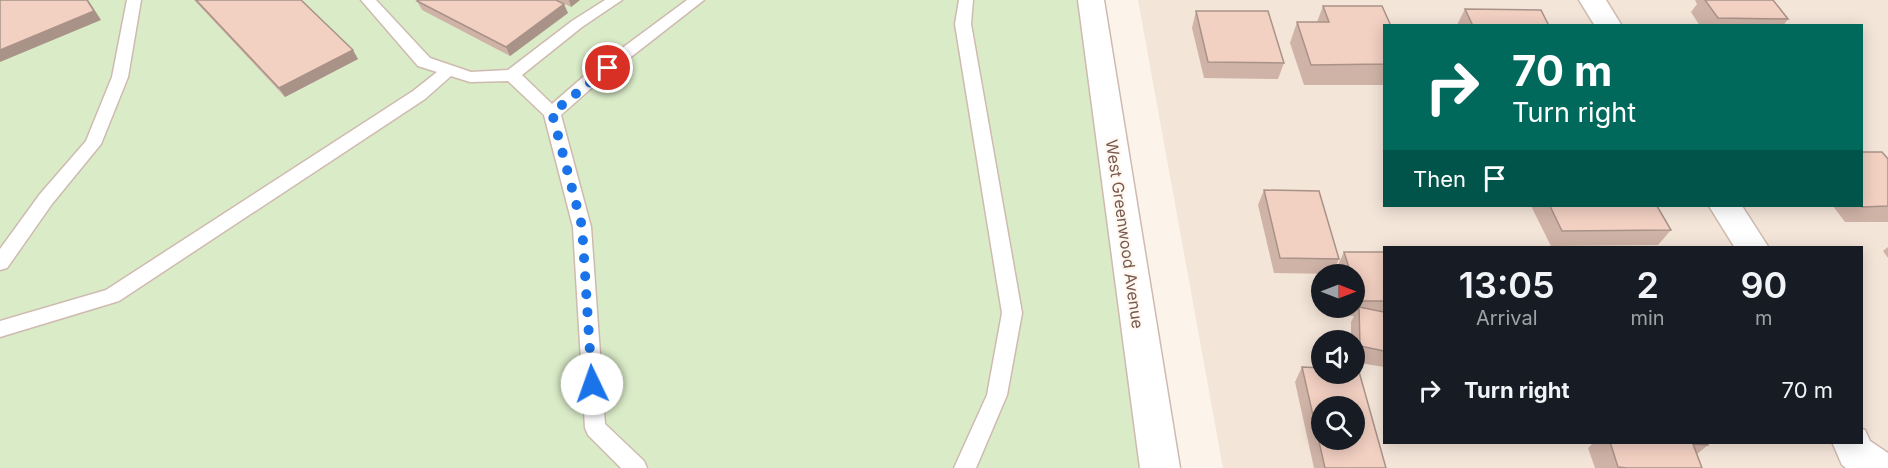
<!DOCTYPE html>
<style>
:root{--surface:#171b24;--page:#242831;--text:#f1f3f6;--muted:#9ea1a6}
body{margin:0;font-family:Inter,sans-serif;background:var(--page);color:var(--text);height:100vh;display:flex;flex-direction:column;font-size:22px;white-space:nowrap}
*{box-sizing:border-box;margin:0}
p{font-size:20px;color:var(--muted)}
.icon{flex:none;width:33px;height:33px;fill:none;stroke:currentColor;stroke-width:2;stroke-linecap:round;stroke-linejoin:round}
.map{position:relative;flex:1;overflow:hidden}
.sheet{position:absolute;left:1383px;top:246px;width:480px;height:198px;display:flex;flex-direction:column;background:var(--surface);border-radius:0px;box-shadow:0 3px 15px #0003}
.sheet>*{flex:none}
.guide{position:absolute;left:1383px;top:24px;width:480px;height:183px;border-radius:0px;box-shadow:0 3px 15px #0003;background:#00695c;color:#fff;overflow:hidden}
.needle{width:39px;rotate:90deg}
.tools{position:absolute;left:1311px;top:264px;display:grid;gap:12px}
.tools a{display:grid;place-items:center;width:54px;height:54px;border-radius:50%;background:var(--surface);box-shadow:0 3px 15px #0003;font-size:30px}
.pin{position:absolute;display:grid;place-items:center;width:51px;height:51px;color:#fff;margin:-26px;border:3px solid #fff;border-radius:50%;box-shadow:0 2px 6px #0007}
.me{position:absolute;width:66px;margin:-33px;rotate:357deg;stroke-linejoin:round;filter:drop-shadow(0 0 4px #0008)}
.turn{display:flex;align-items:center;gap:21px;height:126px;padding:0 30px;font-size:27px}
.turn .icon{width:78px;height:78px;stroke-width:2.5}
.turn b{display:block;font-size:42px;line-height:51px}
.then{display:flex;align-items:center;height:57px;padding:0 30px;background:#0003;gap:12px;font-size:22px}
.eta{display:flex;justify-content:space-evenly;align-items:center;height:102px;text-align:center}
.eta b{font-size:36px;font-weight:600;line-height:42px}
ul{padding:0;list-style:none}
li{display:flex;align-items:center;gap:18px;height:84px;padding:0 30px}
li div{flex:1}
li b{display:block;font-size:22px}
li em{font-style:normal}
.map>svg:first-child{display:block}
</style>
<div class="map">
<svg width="1888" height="468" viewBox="0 0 1888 468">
<rect width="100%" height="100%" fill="#fcf4ea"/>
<!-- residential -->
<path fill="#f4e5d9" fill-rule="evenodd" d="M1138,0H1888V468H1223ZM1384,26H1862V206H1384ZM1384,248H1862V442H1384ZM1322,274H1354V308H1322ZM1322,340H1354V374H1322ZM1322,406H1354V440H1322Z"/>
<!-- green -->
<path fill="#daebc8" d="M0,0H1097L1164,468H0Z"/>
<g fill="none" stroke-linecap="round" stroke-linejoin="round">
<defs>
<path id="lane" d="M127,0H141L128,77L101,144L52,204L7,268L0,270V249L40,194L86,141L112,77Z
M361,0H376L430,58L471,72L508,70L572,21L605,0H622L582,27L522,75L552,104L583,77L687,0H704L595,85L561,115L591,227L605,424L644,461L647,468H621L588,435L585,428L573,227L544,115L508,81L470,82L451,76L425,99L119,301L0,337V321L106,290L413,91L437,72L418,66Z
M959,0H973L971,24L1022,313L1007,395L976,468H954L987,395L1002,313L955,24Z"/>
<path id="street" d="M1078,0H1104L1180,468H1140Z
M1579,0H1606L1622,26H1595Z
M1709,206H1742L1769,248H1735Z
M1862,429L1865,430L1870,441L1888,453V468H1846L1842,465L1832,442H1862Z"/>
</defs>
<!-- lane casing -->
<use href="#lane" stroke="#cfbaaf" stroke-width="3"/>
<!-- street casing -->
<use href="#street" stroke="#cfbaaf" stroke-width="3"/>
<!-- lane -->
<use href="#lane" fill="#fff" fill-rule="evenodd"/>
<!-- street -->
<use href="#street" fill="#fff" fill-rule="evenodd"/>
</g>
<!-- wall -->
<path fill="#d0b3a7" d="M194,0H301L358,59L285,97Z
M557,0H580L571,7Z
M1695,0H1773L1788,19L1783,26H1700L1691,12L1697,4Z
M417,1L568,13L510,56L422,10Z
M1323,6L1384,26V85H1304L1290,43L1297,22H1317Z
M1465,9L1549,26L1457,25Z
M1196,11L1284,63L1278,79L1204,78L1192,28Z
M1862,152L1888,159V222H1845L1833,206H1862Z
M1264,190L1339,259L1332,274L1274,273L1258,205Z
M1531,206H1657L1671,230L1658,245L1551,246Z
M1888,247V258L1883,251Z
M1344,252H1384V367L1354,362V340H1351V322L1354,316H1350L1348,308H1354V274H1339L1337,267Z
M1302,367L1386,468H1314L1295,382Z
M1594,442H1707L1708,445L1697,454L1702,468H1595L1588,448Z"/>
<!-- shaded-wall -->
<path fill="#a99288" d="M87,0H88L101,20L0,62V50Z
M569,0H580L571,7Z
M564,4L568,13L510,56L506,47Z
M353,50L358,59L285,97L279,88Z"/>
<!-- building -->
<path fill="#f2d0c2" stroke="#a99288" stroke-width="1.5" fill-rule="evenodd" d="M0,0H87L94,11L0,50Z
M196,0H301L353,50L279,88Z
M419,0H556L564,4L506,47L417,1Z
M1705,0H1773L1788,19L1718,18Z
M1323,6H1382L1391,26H1384V64L1311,65L1297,22H1329Z
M1465,9L1541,10L1549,26H1473Z
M1196,11H1268L1284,63L1208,62Z
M1862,151V152H1882L1888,159V206L1862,207L1861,206Z
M1264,190L1319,191L1339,259L1280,258Z
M1550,206H1657L1671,230L1562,231Z
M1344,252H1384V301H1358L1354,287V274H1351Z
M1359,307L1384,312V351L1360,346Z
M1302,367L1322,368V374H1354V368H1358L1386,468H1325ZM1322,406H1354V440H1322Z
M1610,442H1707L1708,445L1693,444L1702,468H1627L1618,467Z"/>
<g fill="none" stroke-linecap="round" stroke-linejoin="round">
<!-- route -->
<path stroke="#1a73e8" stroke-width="10" stroke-dasharray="0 18" d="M592,384L582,226L552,113L608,68"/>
</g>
<g text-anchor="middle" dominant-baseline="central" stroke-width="4.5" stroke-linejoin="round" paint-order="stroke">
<!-- street labels -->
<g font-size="16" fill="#78584d" stroke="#fff8f1">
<text transform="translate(1125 234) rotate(82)">West Greenwood Avenue</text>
</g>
</g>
</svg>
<div class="tools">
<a><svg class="needle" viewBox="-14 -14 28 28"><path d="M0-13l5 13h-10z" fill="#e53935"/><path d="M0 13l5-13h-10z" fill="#9ea1a6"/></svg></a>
<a><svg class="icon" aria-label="sound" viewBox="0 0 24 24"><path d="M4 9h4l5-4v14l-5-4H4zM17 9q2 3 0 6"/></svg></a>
<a><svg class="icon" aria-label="search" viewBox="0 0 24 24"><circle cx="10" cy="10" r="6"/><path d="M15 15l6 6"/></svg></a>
</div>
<div class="pin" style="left:608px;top:68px;background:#d93025"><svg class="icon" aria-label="arrive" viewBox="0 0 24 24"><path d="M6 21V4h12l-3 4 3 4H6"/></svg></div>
<svg class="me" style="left:592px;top:384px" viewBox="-20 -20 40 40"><circle r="19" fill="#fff"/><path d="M0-13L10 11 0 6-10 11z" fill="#1a73e8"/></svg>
<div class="guide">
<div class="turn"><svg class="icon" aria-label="right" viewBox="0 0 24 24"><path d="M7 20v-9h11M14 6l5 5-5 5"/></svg><div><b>70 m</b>Turn right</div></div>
<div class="then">Then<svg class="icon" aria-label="arrive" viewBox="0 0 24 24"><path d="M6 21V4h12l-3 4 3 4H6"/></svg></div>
</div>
<section class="sheet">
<div class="eta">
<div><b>13:05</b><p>Arrival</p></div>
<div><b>2</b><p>min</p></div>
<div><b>90</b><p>m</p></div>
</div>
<ul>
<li><svg class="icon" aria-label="right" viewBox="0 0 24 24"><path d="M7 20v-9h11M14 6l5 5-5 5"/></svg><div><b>Turn right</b></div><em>70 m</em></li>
</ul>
</section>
</div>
